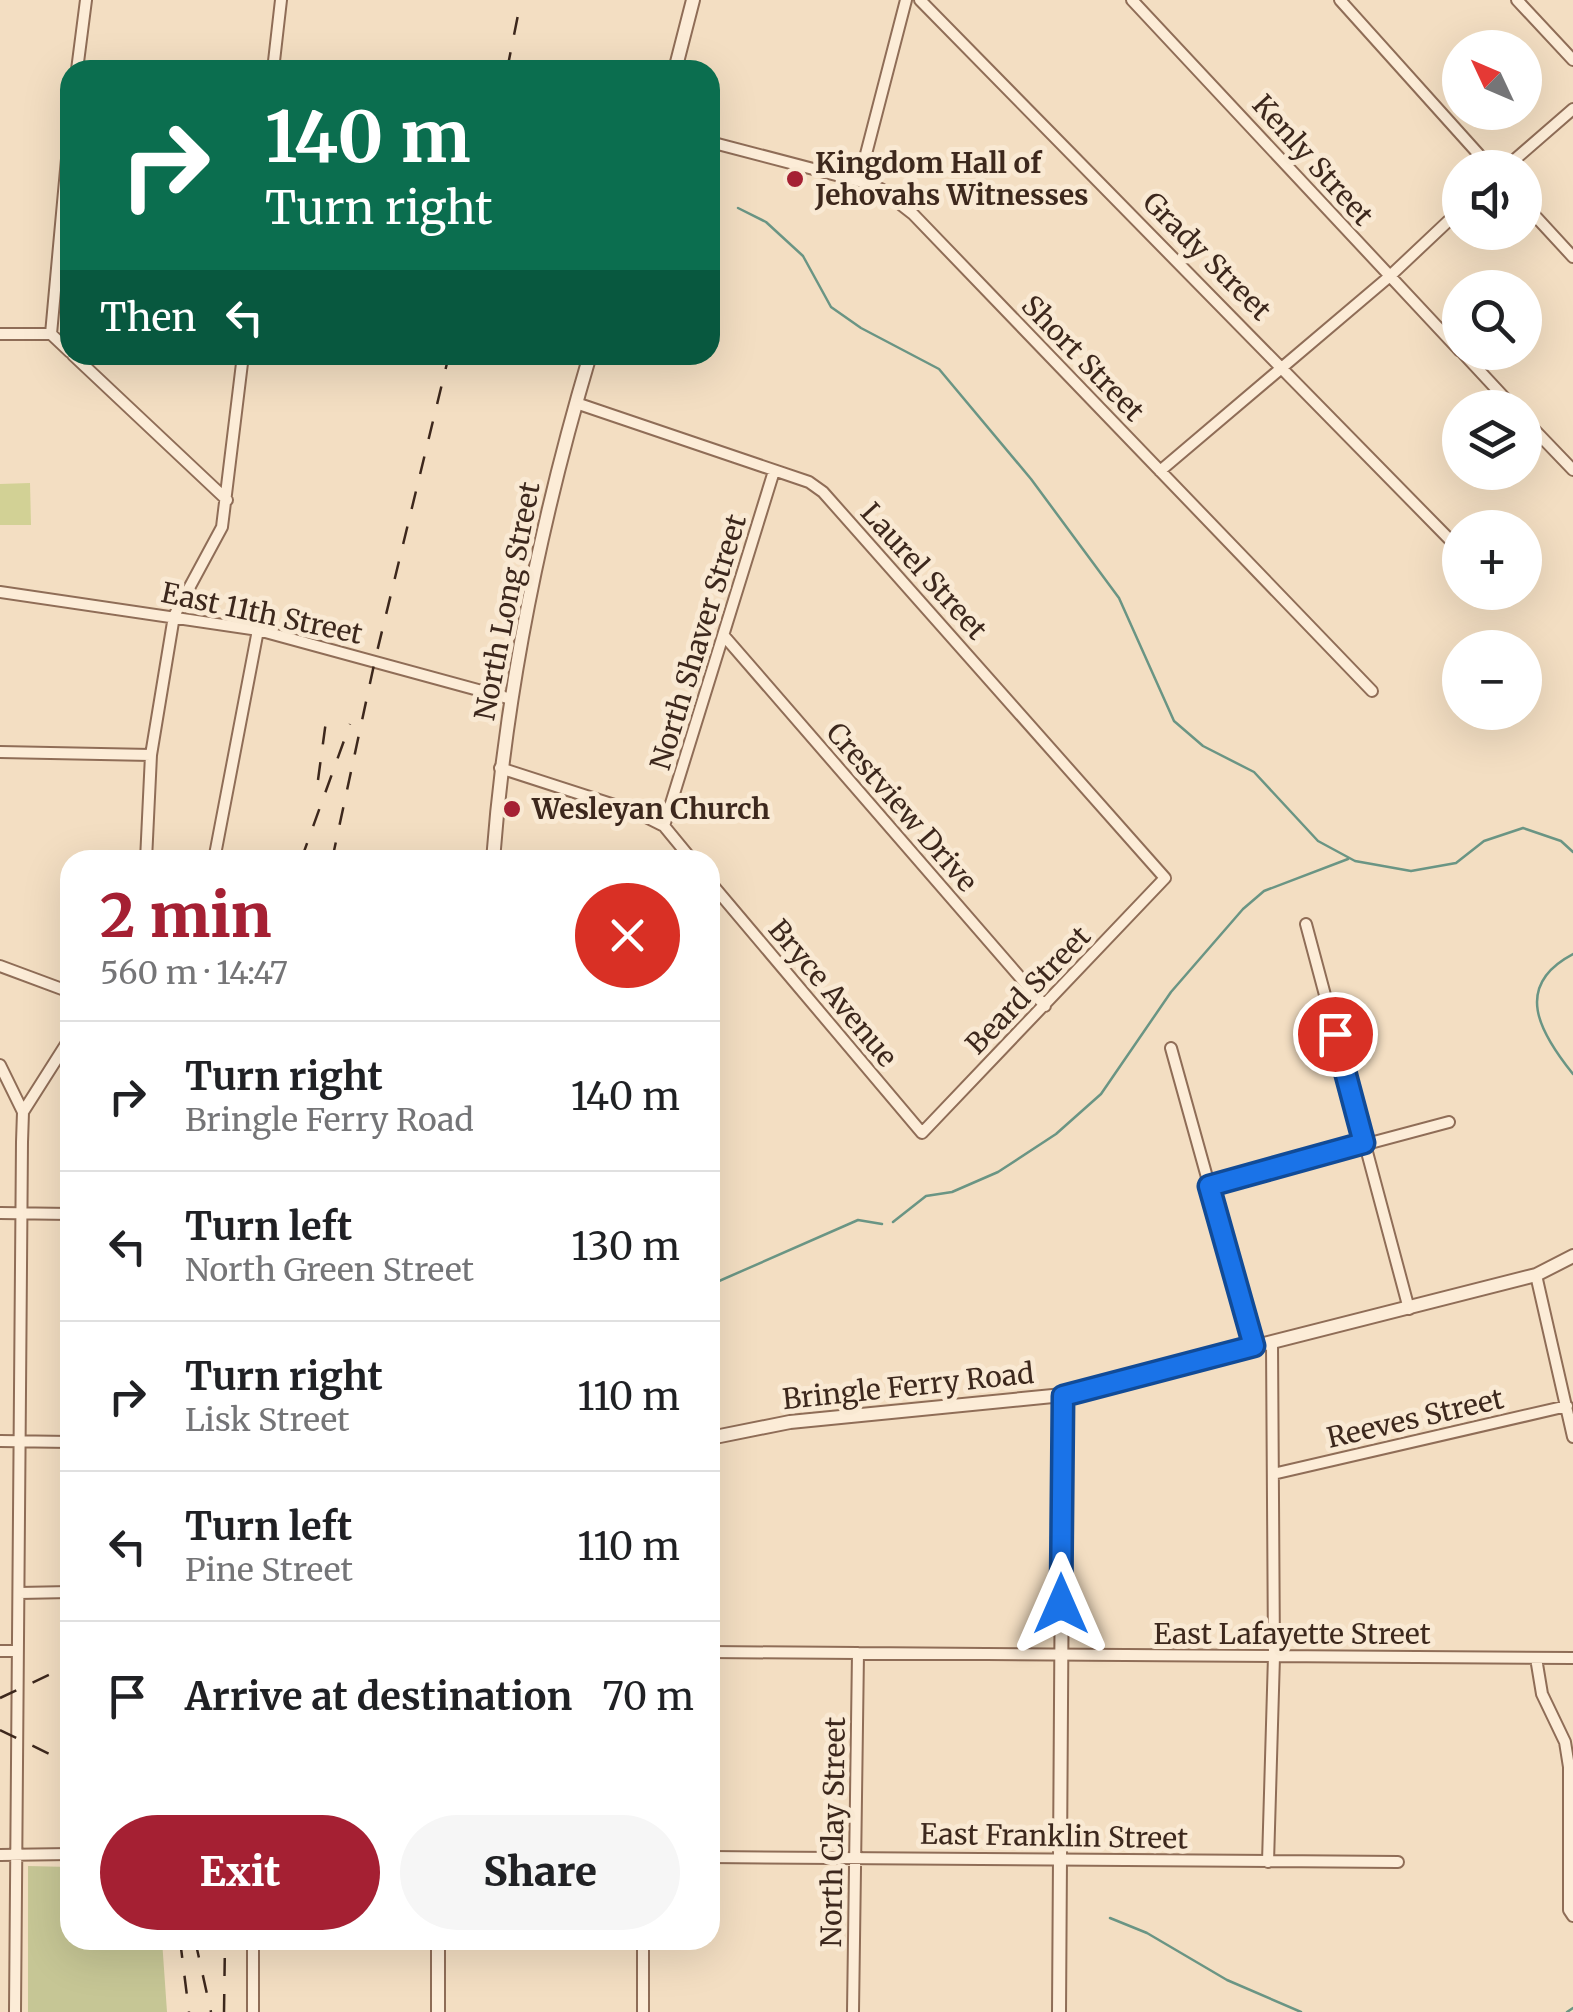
<!DOCTYPE html>
<meta charset="utf-8">
<style>
:root{--surface:#fff;--page:#f6f6f6;--text:#202124;--muted:#757577;--line:#e0e0e0;--accent:#a52033}
body{margin:0;font-family:Merriweather,serif;background:var(--page);color:var(--text);height:100vh;display:flex;flex-direction:column;font-size:38px;white-space:nowrap}
*{box-sizing:border-box;margin:0}
p{font-size:32px;color:var(--muted)}
.icon{flex:none;width:55px;height:55px;fill:none;stroke:currentColor;stroke-width:2;stroke-linecap:round;stroke-linejoin:round}
.map{position:relative;flex:1;overflow:hidden}
.panel{position:absolute;left:60px;top:850px;width:660px;height:1100px;display:flex;flex-direction:column;background:var(--surface);border-radius:30px;box-shadow:0 10px 40px #0002}
.panel>*{flex:none}
.banner{position:absolute;left:60px;top:60px;width:660px;height:305px;border-radius:30px;box-shadow:0 10px 40px #0002;background:#0b6e4f;color:#fff;overflow:hidden}
.needle{width:65px;rotate:314deg}
.tools{position:absolute;left:1442px;top:30px;display:grid;gap:20px}
.tools a{display:grid;place-items:center;width:100px;height:100px;border-radius:50%;background:var(--surface);box-shadow:0 10px 40px #0002;font-size:50px}
.pin{position:absolute;display:grid;place-items:center;width:85px;height:85px;color:#fff;margin:-42px;border:5px solid #fff;border-radius:50%;box-shadow:0 2px 10px #0007}
.me{position:absolute;width:110px;margin:-55px;rotate:0deg;stroke-linejoin:round;filter:drop-shadow(0 0 8px #0008)}
.turn{display:flex;align-items:center;gap:35px;height:210px;padding:0 40px;font-size:45px}
.turn .icon{width:130px;height:130px;stroke-width:2.5}
.turn b{display:block;font-size:70px;line-height:85px}
.then{display:flex;align-items:center;height:95px;padding:0 40px;background:#0003;gap:20px;font-size:38px}
.round{display:grid;place-items:center;flex:none;width:105px;height:105px;border-radius:52px;background:var(--page)}
.overview{display:flex;align-items:center;justify-content:space-between;height:170px;padding:0 40px}
h1{font-size:60px;font-weight:800;line-height:75px;color:var(--accent)}
.primary-button{display:flex;gap:20px;margin-top:auto;padding:20px 40px}
.primary-button a{flex:1;height:115px;border-radius:60px;background:var(--accent);color:#fff;font-size:40px;font-weight:800;line-height:115px;text-align:center}
.primary-button a+a{background:var(--page);color:var(--text)}
ul{padding:0;list-style:none}
li{display:flex;align-items:center;gap:30px;height:150px;padding:0 40px;border-top:2px solid var(--line)}
li div{flex:1}
li b{display:block;font-size:38px}
li em{font-style:normal}
.map>svg:first-child{display:block}
</style>
<div class="map">
<svg width="1573" height="2012" viewBox="0 0 1573 2012">
<rect width="100%" height="100%" fill="#f3dec2"/>
<!-- green -->
<path fill="#d2d195" d="M30,483L31,525H0V484Z"/>
<!-- cemetery -->
<path fill="#c6c695" d="M28,1866L70,1867V1940H162L167,2012H28Z"/>
<g fill="none" stroke-linecap="round" stroke-linejoin="round">
<!-- stream -->
<path stroke="#6a9584" stroke-width="2.5" d="M738,208L766,222L803,256L831,307L861,328L939,369L1031,479L1119,598L1174,721L1203,746L1254,772L1318,841L1355,861L1411,871L1456,863L1484,841L1523,828L1561,841L1573,852
M1573,954C1512,986 1540,1033 1573,1074
M893,1222L926,1196L952,1192L998,1172L1056,1134L1101,1094L1171,992L1243,909L1264,891L1348,859
M710,1285L858,1220L882,1224
M1110,1918L1147,1933L1227,1980L1301,2012
M1567,2012L1573,2008"/>
<defs>
<path id="minor" d="M920,0L1458,548
M1132,0L1460,351
M1340,0L1491,168
M1517,0L1573,60
M77,70L86,0
M273,70L281,0
M710,142L859,181L881,189L913,214L1372,691
M1505,168L1573,109
M859,181L906,0
M1525,205L1573,257
M0,334H51L70,352
M51,334L70,126
M1462,352L1514,408
M73,355L227,500
M576,403L809,482L823,492L1165,878L922,1133L710,882
M1525,420L1573,470
M1160,471L1390,276L1460,210
M0,592L258,630L511,699
M725,637L1045,1006
M0,752L151,755
M500,768L636,812L664,826L692,860
M664,826L774,471
M146,860L151,755L174,616L222,527L243,355
M214,860L258,630
M1306,924L1409,1309
M0,966L70,992
M1171,1048L1254,1346
M0,1065L23,1112
M1209,1186L1449,1122
M0,1213L70,1214
M1536,1275L1573,1437
M0,1441L70,1442
M1273,1474L1567,1406
M19,1593L70,1592
M0,1651H17
M710,1652L1573,1658
M1536,1658L1542,1694L1565,1742L1569,1767V1910L1573,1916
M0,1855L70,1854
M710,1857L1398,1862
M1268,1862L1274,1656L1272,1343
M643,1940V2012
M15,2012L22,1142L23,1112L70,1038
M253,2012V1940
M853,2012L858,1653"/>
<path id="tertiary" d="M675,70L693,0
M493,860C506,688 541,520 590,355
M710,1438L790,1422L1063,1395L1536,1275L1573,1256
M438,1940V2012
M1059,2012L1063,1395"/>
</defs>
<!-- minor casing -->
<use href="#minor" stroke="#8f6d57" stroke-width="14"/>
<!-- tertiary casing -->
<use href="#tertiary" stroke="#8f6d57" stroke-width="16"/>
<!-- minor -->
<use href="#minor" stroke="#fcecd7" stroke-width="10"/>
<!-- tertiary -->
<use href="#tertiary" stroke="#fcecd7" stroke-width="12"/>
<!-- rail -->
<path stroke="#3d281d" stroke-width="2.5" stroke-dasharray="18 18" stroke-linecap="butt" d="M507,70L521,0
M318,780L326,721
M301,860L350,724
M332,860L375,660L449,355
M0,1698L70,1665
M0,1730L70,1764
M180,1940L189,2012
M195,1940L211,2012
M224,2012L225,1940"/>
</g>
<g fill="none" stroke-linecap="round" stroke-linejoin="round">
<defs>
<path id="route" d="M1061,1604L1063,1396L1254,1346L1209,1186L1364,1143L1335,1034"/>
</defs>
<!-- route casing -->
<use href="#route" stroke="#114b97" stroke-width="25"/>
<!-- route -->
<use href="#route" stroke="#1a73e8" stroke-width="18"/>
</g>
<!-- markers -->
<g fill="#a52033" stroke="#f9e9d3" stroke-width="4">
<circle cx="795" cy="179" r="10"/>
<circle cx="512" cy="809" r="10"/>
</g>
<g text-anchor="middle" dominant-baseline="central" stroke-width="10" stroke-linejoin="round" paint-order="stroke">
<!-- street labels -->
<g font-size="28" fill="#3d281d" stroke="#f9e9d3">
<text transform="translate(1313 160) rotate(48)">Kenly Street</text>
<text transform="translate(1207 256) rotate(45)">Grady Street</text>
<text transform="translate(1083 358) rotate(46)">Short Street</text>
<text transform="translate(924 571) rotate(48)">Laurel Street</text>
<text transform="translate(507 601) rotate(-79)">North Long Street</text>
<text transform="translate(262 613) rotate(12)">East 11th Street</text>
<text transform="translate(698 642) rotate(-73)">North Shaver Street</text>
<text transform="translate(902 807) rotate(49)">Crestview Drive</text>
<text transform="translate(1028 990) rotate(-46)">Beard Street</text>
<text transform="translate(833 993) rotate(50)">Bryce Avenue</text>
<text transform="translate(908 1386) rotate(-6)">Bringle Ferry Road</text>
<text transform="translate(1415 1418) rotate(-13)">Reeves Street</text>
<text x="1292" y="1634">East Lafayette Street</text>
<text transform="translate(833 1832) rotate(-89)">North Clay Street</text>
<text transform="translate(1054 1836) rotate(1)">East Franklin Street</text>
</g>
<!-- poi labels -->
<g font-size="28" font-weight="bold" fill="#3d281d" stroke="#f9e9d3" text-anchor="start">
<text x="815" y="163">Kingdom Hall of<tspan x="815" dy="32">Jehovahs Witnesses</tspan></text>
<text x="532" y="809">Wesleyan Church</text>
</g>
</g>
</svg>
<div class="tools">
<a><svg class="needle" viewBox="-14 -14 28 28"><path d="M0-13l5 13h-10z" fill="#e53935"/><path d="M0 13l5-13h-10z" fill="#757577"/></svg></a>
<a><svg class="icon" aria-label="sound" viewBox="0 0 24 24"><path d="M4 9h4l5-4v14l-5-4H4zM17 9q2 3 0 6"/></svg></a>
<a><svg class="icon" aria-label="search" viewBox="0 0 24 24"><circle cx="10" cy="10" r="6"/><path d="M15 15l6 6"/></svg></a>
<a><svg class="icon" aria-label="layers" viewBox="0 0 24 24"><path d="M12 4l9 5-9 5-9-5zM3 14l9 5 9-5"/></svg></a>
<a>+</a>
<a>−</a>
</div>
<div class="pin" style="left:1335px;top:1034px;background:#d93025"><svg class="icon" aria-label="arrive" viewBox="0 0 24 24"><path d="M6 21V4h12l-3 4 3 4H6"/></svg></div>
<svg class="me" style="left:1061px;top:1604px" viewBox="-20 -20 40 40"><path d="M0-17L14 15 0 8-14 15z" fill="#1a73e8" stroke="#fff" stroke-width="4"/></svg>
<div class="banner">
<div class="turn"><svg class="icon" aria-label="right" viewBox="0 0 24 24"><path d="M7 20v-9h11M14 6l5 5-5 5"/></svg><div><b>140 m</b>Turn right</div></div>
<div class="then">Then<svg class="icon" aria-label="left" viewBox="0 0 24 24"><path d="M17 20v-9H6M10 6l-5 5 5 5"/></svg></div>
</div>
<section class="panel">
<div class="overview"><div><h1>2 min</h1><p>560 m · 14:47</p></div><a class="round" style="background:#d93025;color:#fff"><svg class="icon" aria-label="close" viewBox="0 0 24 24"><path d="M6 6l12 12M18 6L6 18"/></svg></a></div>
<ul>
<li><svg class="icon" aria-label="right" viewBox="0 0 24 24"><path d="M7 20v-9h11M14 6l5 5-5 5"/></svg><div><b>Turn right</b><p>Bringle Ferry Road</p></div><em>140 m</em></li>
<li><svg class="icon" aria-label="left" viewBox="0 0 24 24"><path d="M17 20v-9H6M10 6l-5 5 5 5"/></svg><div><b>Turn left</b><p>North Green Street</p></div><em>130 m</em></li>
<li><svg class="icon" aria-label="right" viewBox="0 0 24 24"><path d="M7 20v-9h11M14 6l5 5-5 5"/></svg><div><b>Turn right</b><p>Lisk Street</p></div><em>110 m</em></li>
<li><svg class="icon" aria-label="left" viewBox="0 0 24 24"><path d="M17 20v-9H6M10 6l-5 5 5 5"/></svg><div><b>Turn left</b><p>Pine Street</p></div><em>110 m</em></li>
<li><svg class="icon" aria-label="arrive" viewBox="0 0 24 24"><path d="M6 21V4h12l-3 4 3 4H6"/></svg><div><b>Arrive at destination</b></div><em>70 m</em></li>
</ul>
<div class="primary-button"><a>Exit</a><a>Share</a></div>
</section>
</div>
